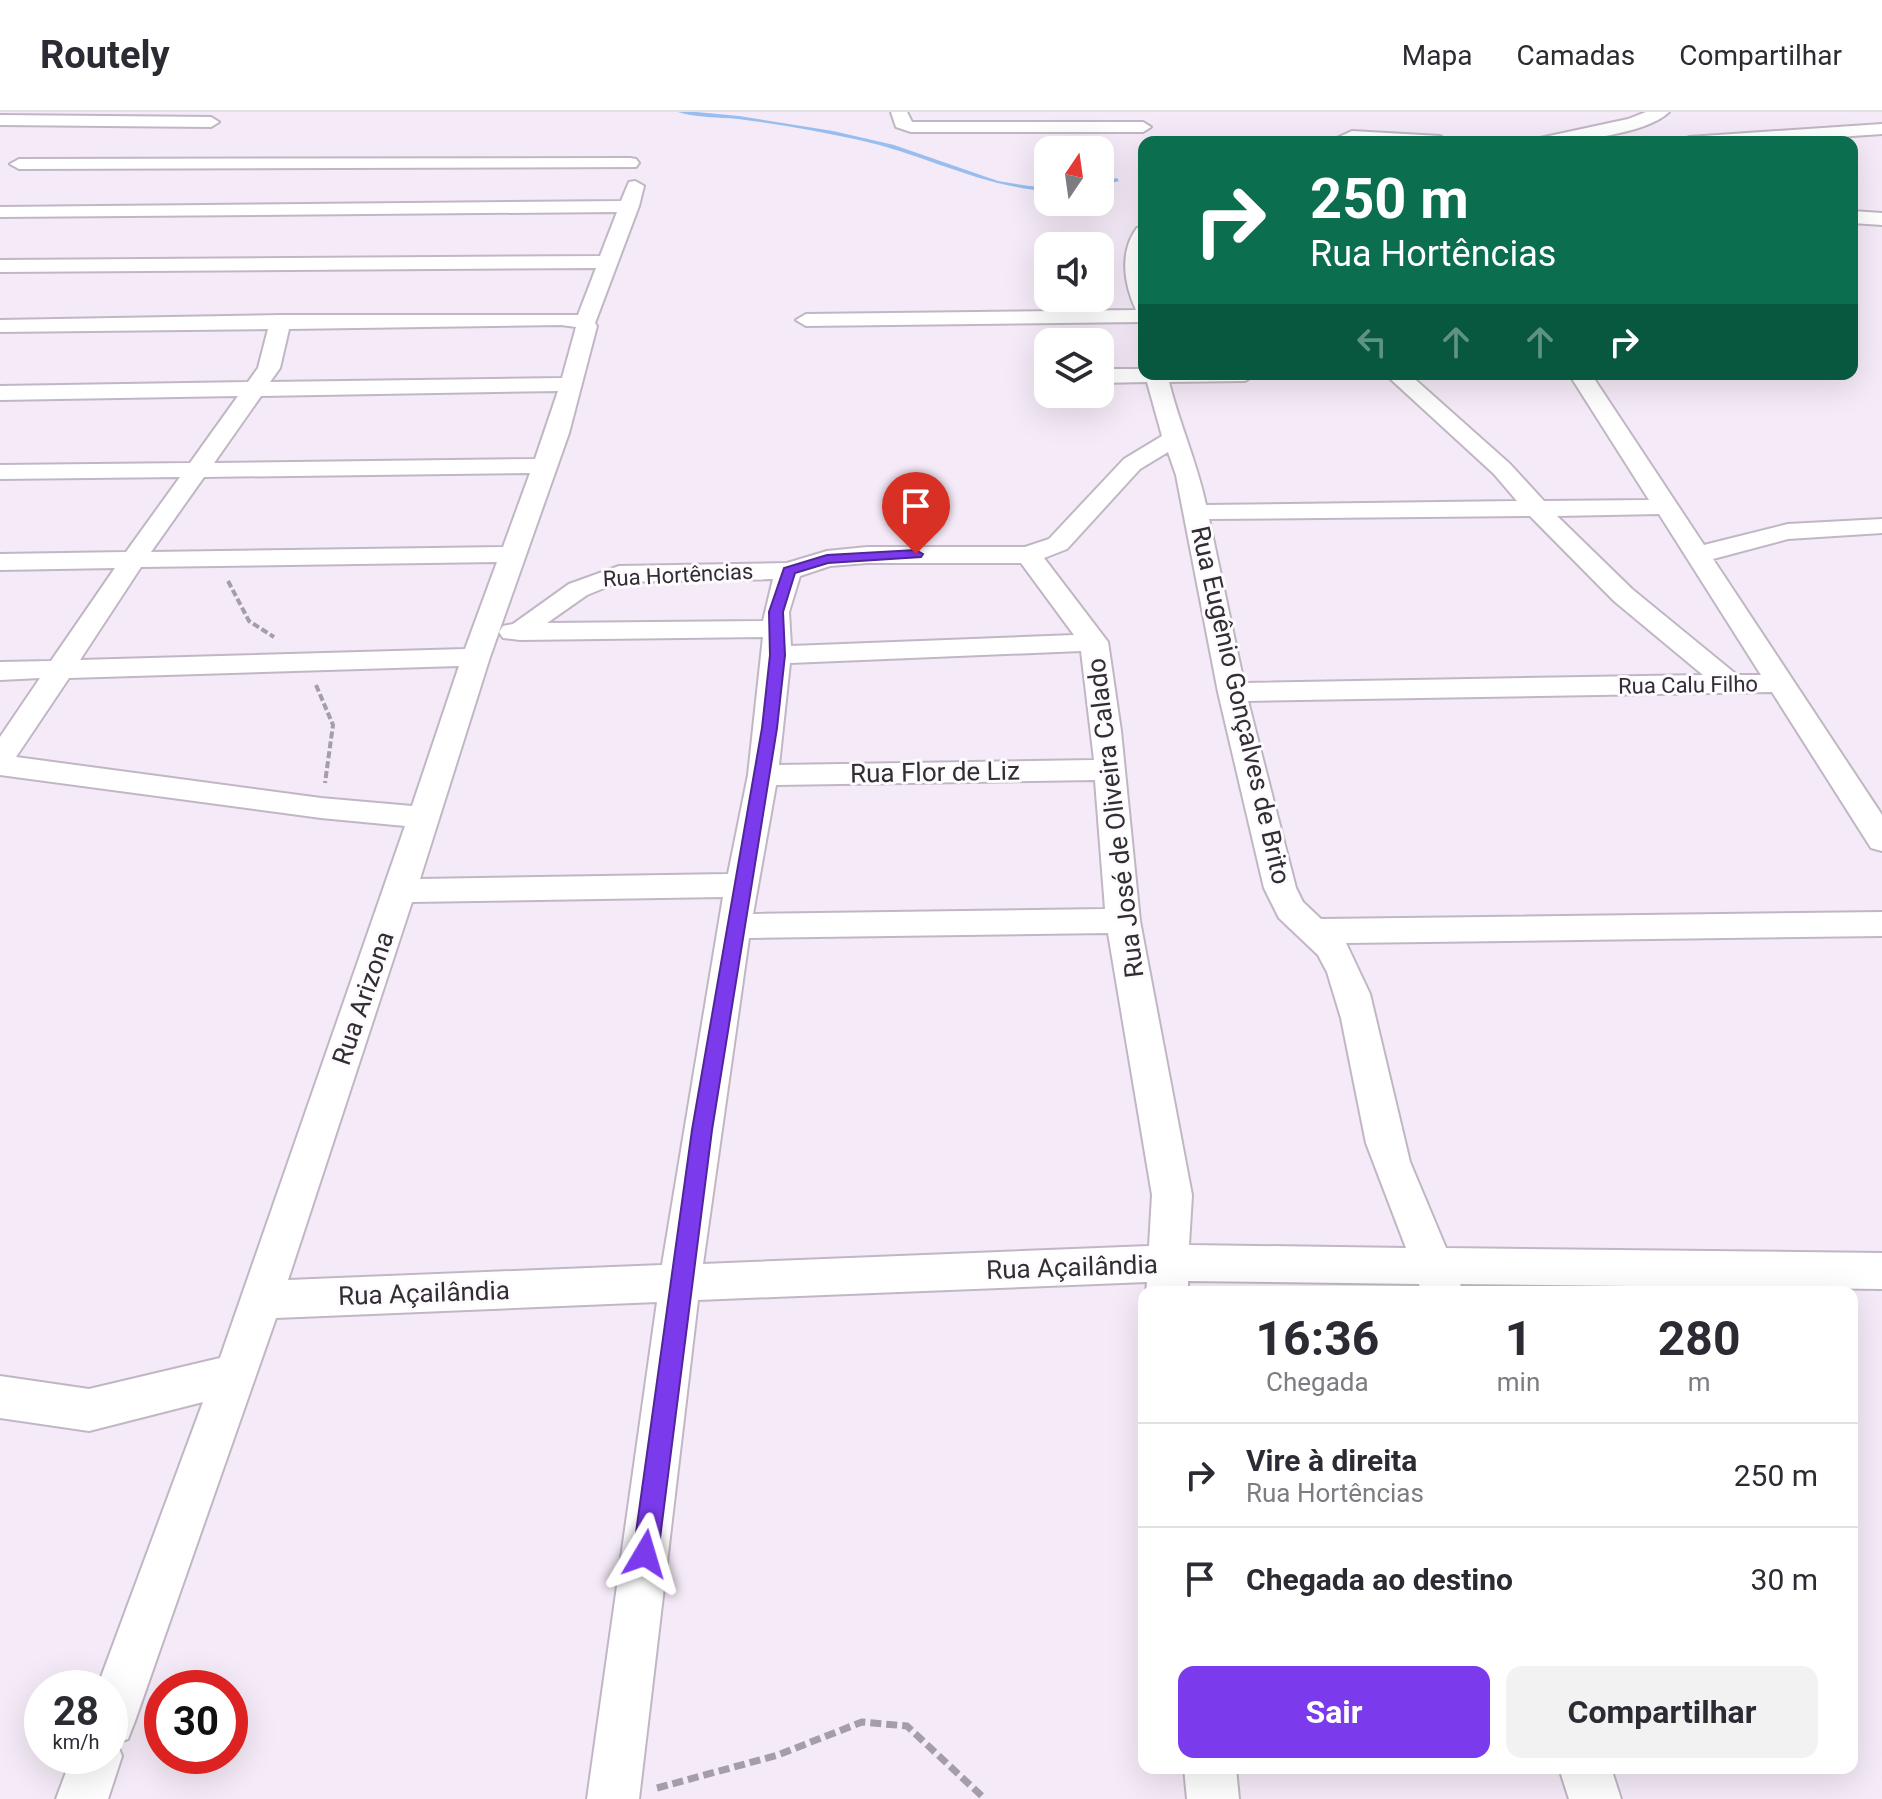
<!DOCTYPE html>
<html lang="pt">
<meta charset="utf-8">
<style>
:root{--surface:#fff;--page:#f2f2f3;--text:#2b2b33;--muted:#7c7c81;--line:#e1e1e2;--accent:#7c3aed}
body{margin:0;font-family:Roboto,sans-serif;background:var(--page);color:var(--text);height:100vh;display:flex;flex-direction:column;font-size:30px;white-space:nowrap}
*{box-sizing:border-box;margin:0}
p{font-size:26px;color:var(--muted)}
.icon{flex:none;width:44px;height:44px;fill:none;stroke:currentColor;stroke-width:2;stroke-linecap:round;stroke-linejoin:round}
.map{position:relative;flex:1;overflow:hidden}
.details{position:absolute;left:1138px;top:1174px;width:720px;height:488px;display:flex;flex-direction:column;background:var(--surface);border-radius:16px;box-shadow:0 8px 32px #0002}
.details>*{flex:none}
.banner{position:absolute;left:1138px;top:24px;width:720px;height:244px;border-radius:16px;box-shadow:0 8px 32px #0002;background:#0b6e4f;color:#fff;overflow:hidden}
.needle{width:52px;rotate:13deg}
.controls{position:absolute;left:1034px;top:24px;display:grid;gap:16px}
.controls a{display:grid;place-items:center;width:80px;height:80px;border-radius:16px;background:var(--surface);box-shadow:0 8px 32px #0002;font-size:40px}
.speed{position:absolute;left:24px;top:1558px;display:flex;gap:16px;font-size:40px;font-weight:700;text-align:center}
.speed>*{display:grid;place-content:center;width:104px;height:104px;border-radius:50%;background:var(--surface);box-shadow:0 8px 32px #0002;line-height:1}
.speed small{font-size:20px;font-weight:400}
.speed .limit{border:12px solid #d22;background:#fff;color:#111}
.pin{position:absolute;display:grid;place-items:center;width:68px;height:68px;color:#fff;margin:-82px -34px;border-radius:50% 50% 50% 0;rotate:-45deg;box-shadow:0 0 8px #0007}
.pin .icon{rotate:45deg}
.me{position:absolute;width:88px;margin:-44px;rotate:7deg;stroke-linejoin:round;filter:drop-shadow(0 0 6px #0008)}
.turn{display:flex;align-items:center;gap:28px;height:168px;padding:0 40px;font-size:36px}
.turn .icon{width:104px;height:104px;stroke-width:2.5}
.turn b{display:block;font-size:56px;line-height:68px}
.lanes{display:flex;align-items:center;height:76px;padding:0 40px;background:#0003;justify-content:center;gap:40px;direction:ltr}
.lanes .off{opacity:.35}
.eta{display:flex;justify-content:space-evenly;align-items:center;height:136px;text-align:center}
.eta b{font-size:48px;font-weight:700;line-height:56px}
.action{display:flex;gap:16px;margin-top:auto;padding:16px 40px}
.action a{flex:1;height:92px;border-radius:16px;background:var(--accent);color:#fff;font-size:32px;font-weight:700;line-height:92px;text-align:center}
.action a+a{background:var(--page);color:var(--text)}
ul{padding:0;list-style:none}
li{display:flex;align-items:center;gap:24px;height:104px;padding:0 40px;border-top:2px solid var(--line)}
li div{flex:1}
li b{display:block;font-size:30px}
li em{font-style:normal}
header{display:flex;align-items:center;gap:48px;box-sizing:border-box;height:112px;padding:0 40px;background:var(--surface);border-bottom:2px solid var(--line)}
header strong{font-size:38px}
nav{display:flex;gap:44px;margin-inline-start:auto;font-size:28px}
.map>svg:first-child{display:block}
</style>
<header>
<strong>Routely</strong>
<nav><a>Mapa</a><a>Camadas</a><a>Compartilhar</a></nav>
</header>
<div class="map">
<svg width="1882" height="1687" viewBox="0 0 1882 1687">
<rect width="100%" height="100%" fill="#f5eaf7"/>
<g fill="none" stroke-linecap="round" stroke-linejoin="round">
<!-- stream -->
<path fill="#98bdef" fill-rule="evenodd" d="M678,0H696L739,4L833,19L894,33L998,69L1029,74L1048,75V79C981,75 924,42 859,28C819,19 779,12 738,7C719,5 696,6 678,0Z
M1117,66L1119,69L1100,74V70Z"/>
<defs>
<path id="minor" d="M891,0H907L912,10H1143L1151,15L1143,20H911L896,15Z
M1646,0H1669C1645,23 1571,30 1538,30L1540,26L1628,7Z
M0,3L211,5L219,10L211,15L0,13Z
M1882,12V22L1763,30H1681L1689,25Z
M1352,19L1440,24L1448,29L1328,30Z
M630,46L636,47L639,51L636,55L19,57L10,52L19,47Z
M635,69L644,74L639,94L595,211L597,214L569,321L490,545L420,767L728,762L748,663L763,525L520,528L503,526L499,520L503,514L513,512L569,472L619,454L787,451L827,439L867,435H1025L1049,427L1124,347L1162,324L1147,270L1100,271V257H1144V262H1256L1245,269L1169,270C1179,311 1197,350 1206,393L1517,389L1494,362L1385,262H1409L1510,352L1544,389L1649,388L1569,262H1591L1704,433L1788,412L1882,407V421L1788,427L1713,447L1882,703V739L1871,736L1772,580L1248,589L1296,776L1303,790L1321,807L1882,800V824L1346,831L1370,882L1410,1050L1446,1136L1882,1141V1177L1460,1172L1463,1180H1421L1419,1172L1188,1169V1180H1146L1147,1170L698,1188L639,1687H587L657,1190L276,1206L135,1609L128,1627L117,1631L122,1644L108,1687H56L72,1644H110V1576H97L203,1290L89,1319L0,1306V1264L89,1277L220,1246L405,714L321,706L0,663V625L40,566L0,568V550L51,549L115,456L0,458V442L126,440L180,365L0,367V353L190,351L238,284L0,288V274L248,270L258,256L268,217L0,220V208L280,203H578L596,156L0,160V148L600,144L617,100L0,105V95L621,89L629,70ZM561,213L576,215L562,266L270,270L280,256L289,217ZM558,279L535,347L214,351L261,284ZM1168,340L1176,363L1218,580L1264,776L1279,806L1318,843L1327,860L1341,906L1366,1031L1406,1136L1189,1133L1192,1083L1140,809L1121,619L1108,530L1044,446L1067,437L1140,357ZM530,361L503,435L151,440L204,365ZM1659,402L1761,563H1737L1632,477L1557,404ZM1530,404L1614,489L1703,563L1244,571L1209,407ZM497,450L465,537L80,548L141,455ZM867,451H1021L1074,523L791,534L789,500L800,464L830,454ZM773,467L763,509L547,511L587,483L619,470ZM1081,539L1094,648L779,653L790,551ZM459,554L412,694L321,686L16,645L69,566ZM1095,668L1105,797L753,802L776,673ZM723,785L662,1153L288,1168L412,790ZM1108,821L1152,1083L1149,1134L703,1152L749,826Z
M1852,99L1882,101V113L1852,111Z
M1144,114V210L806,214L796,208L806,202L1136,198C1124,172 1119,140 1137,116Z
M1184,1656H1236L1239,1687H1187Z
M1559,1656H1611L1621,1687H1569Z"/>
</defs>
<!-- minor casing -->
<use href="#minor" stroke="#c1b7c4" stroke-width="4"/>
<!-- path-far1 -->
<path stroke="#a59da7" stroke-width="4" stroke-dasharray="7 3" stroke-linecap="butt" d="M228,469L249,509L274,525
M316,573L333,613L325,671"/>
<!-- path -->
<path stroke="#a59da7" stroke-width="7" stroke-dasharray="11 5" stroke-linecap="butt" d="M657,1676L778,1643L862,1610L907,1614L985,1687"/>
<!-- minor -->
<use href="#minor" fill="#fff" fill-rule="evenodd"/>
</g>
<!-- route -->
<path fill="#7c3aed" stroke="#51269a" stroke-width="2" d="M916,438L923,442L921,445L828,451L795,461L783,500L785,543L777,616L712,1018L658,1442L654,1451L645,1454L636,1451L633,1442L692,1018L762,616L770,543L769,500L784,456L827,443Z"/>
<g text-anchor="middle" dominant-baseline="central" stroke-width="6" stroke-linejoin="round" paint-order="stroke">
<!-- far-street labels -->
<g font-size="22" fill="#312d32" stroke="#fdfbfe">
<text transform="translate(678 463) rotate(-3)">Rua Hortências</text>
<text transform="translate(1688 573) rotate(-1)">Rua Calu Filho</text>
</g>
<!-- street labels -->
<g font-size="26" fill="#312d32" stroke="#fdfbfe">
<text transform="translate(1241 593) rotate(77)">Rua Eugênio Gonçalves de Brito</text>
<text transform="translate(935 660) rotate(-1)">Rua Flor de Liz</text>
<text transform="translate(1115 706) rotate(-97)">Rua José de Oliveira Calado</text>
<text transform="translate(363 886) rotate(-71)">Rua Arizona</text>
<text transform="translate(1072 1155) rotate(-2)">Rua Açailândia</text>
<text transform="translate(424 1181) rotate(-2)">Rua Açailândia</text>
</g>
</g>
</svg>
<div class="controls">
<a><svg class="needle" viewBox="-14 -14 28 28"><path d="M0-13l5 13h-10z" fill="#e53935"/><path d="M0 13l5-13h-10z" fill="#7c7c81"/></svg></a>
<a><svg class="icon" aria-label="sound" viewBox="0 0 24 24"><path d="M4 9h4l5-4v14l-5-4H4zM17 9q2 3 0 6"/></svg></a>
<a><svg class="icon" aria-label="layers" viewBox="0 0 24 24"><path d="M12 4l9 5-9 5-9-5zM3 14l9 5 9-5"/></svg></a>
</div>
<div class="speed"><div>28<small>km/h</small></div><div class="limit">30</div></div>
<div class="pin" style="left:916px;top:442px;background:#d93025"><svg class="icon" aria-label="arrive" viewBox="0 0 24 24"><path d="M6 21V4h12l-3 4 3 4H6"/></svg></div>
<svg class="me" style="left:645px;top:1442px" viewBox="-20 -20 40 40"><path d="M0-17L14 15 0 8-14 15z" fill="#7c3aed" stroke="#fff" stroke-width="4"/></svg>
<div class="banner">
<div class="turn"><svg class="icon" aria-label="right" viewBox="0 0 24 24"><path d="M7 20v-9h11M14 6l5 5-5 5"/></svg><div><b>250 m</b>Rua Hortências</div></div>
<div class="lanes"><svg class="icon off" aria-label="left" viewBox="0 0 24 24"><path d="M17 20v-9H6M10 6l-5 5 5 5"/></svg><svg class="icon off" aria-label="ahead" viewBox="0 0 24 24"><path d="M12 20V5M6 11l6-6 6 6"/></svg><svg class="icon off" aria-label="ahead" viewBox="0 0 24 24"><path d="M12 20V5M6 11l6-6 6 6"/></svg><svg class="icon" aria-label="right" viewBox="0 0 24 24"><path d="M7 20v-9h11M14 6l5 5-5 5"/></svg></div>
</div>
<section class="details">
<div class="eta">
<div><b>16:36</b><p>Chegada</p></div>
<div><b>1</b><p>min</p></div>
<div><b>280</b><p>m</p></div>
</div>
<ul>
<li><svg class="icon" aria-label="right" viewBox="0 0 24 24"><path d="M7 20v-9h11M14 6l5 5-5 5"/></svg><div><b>Vire à direita</b><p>Rua Hortências</p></div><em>250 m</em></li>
<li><svg class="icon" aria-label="arrive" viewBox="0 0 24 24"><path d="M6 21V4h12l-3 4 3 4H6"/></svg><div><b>Chegada ao destino</b></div><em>30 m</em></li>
</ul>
<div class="action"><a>Sair</a><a>Compartilhar</a></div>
</section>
</div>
